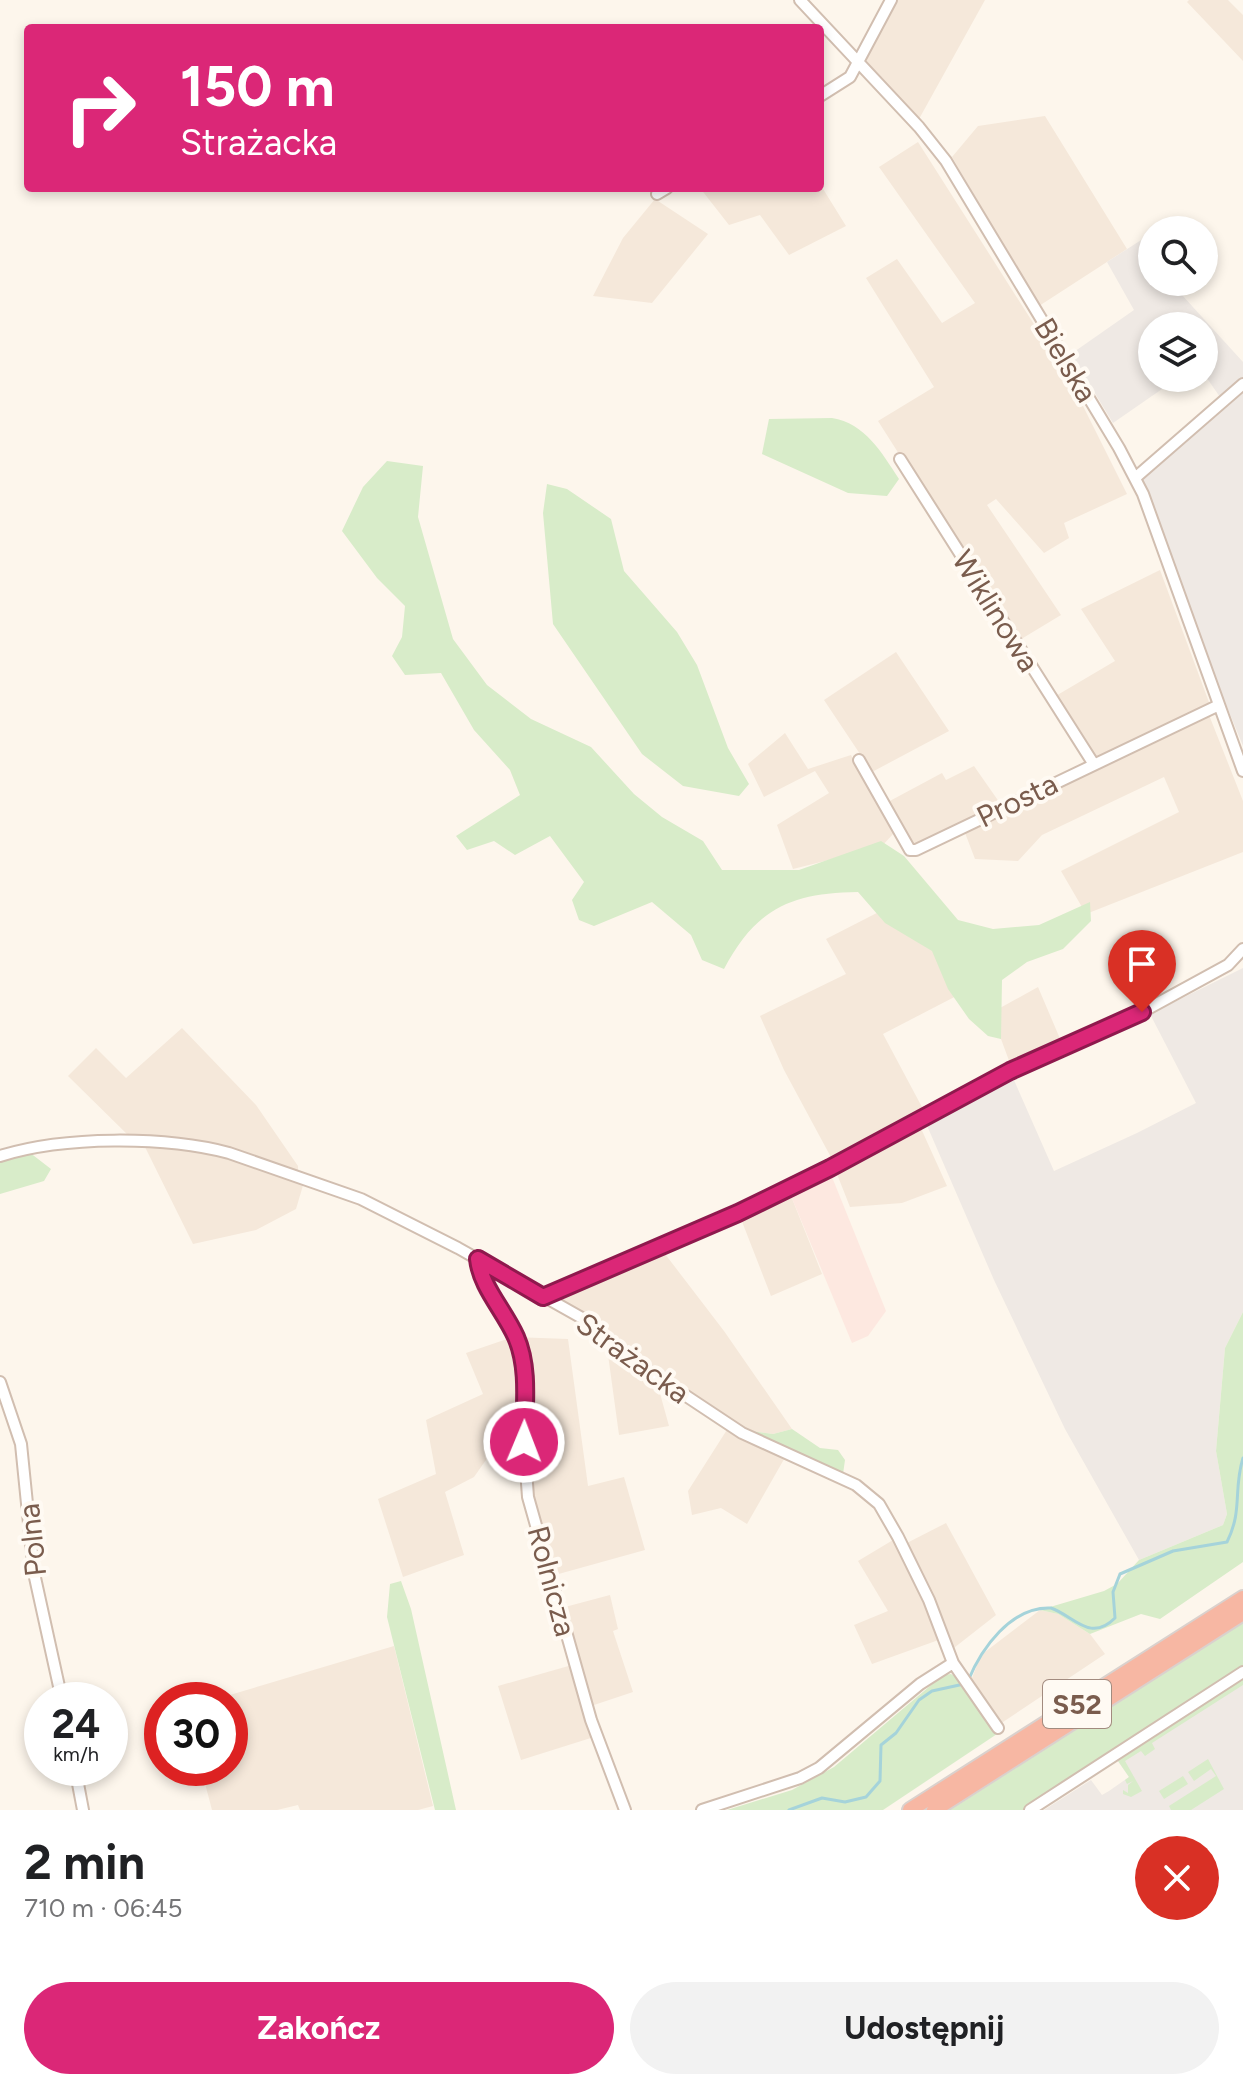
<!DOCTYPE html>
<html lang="pl">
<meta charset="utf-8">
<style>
:root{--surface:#fff;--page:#f2f2f2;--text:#202124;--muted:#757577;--accent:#db2777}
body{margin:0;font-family:Figtree,sans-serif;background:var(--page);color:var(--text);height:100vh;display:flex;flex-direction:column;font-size:30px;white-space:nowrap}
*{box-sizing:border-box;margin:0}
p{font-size:26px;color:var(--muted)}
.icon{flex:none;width:44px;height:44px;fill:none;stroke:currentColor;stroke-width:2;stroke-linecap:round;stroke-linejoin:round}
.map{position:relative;height:1810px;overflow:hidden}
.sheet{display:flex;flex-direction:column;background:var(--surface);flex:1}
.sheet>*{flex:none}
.top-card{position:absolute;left:24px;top:24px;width:800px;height:168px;border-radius:8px;box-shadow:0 4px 12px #0003;background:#db2777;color:#fff;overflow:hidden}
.fabs{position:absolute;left:1138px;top:216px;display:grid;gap:16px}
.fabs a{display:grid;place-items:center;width:80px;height:80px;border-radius:50%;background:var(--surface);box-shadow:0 4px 12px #0003;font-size:40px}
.speed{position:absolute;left:24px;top:1682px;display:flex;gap:16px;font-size:40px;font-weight:700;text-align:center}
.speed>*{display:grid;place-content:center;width:104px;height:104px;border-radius:50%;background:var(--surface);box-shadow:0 4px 12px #0003;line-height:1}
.speed small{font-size:20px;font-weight:400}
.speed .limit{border:12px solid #d22;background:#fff;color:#111}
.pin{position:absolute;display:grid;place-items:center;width:68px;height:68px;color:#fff;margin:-82px -34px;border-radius:50% 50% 50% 0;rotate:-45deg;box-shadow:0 0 8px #0007}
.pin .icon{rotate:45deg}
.me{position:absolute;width:88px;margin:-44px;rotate:1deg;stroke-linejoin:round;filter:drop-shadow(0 0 6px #0008)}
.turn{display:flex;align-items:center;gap:28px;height:168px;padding:0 24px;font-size:36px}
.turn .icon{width:104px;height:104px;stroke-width:2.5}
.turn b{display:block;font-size:56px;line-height:68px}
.round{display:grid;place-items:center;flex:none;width:84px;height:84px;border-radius:42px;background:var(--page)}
.summary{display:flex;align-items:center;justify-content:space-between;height:136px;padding:0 24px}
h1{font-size:48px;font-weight:700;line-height:60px}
.cta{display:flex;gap:16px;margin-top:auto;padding:16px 24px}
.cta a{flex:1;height:92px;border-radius:48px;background:var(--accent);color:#fff;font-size:32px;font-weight:700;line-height:92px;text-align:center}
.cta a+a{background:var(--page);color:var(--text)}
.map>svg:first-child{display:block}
</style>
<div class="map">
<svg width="1243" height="1810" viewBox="0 0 1243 1810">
<rect width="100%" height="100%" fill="#fdf6ec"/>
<!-- residential -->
<path fill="#f5e8da" d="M895,0H985L919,119L864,62Z
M1189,0H1228L1243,15V61L1187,2Z
M1045,116L1127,249L1039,306L952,157L978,126Z
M918,142L1072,384L1127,494L1064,523L1069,538L1044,553L996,499L987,505L1061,615L1018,641L878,421L934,387L866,278L897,259L942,323L975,303L879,167Z
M820,184L846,226L789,255L760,215L729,225L700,188H820Z
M655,199L708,234L652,303L593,296L623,238Z
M1160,570L1210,705L1209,715L1243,801V852L1086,914L1061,871L1179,812L1164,777L1042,835L1018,861L975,859L962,825L913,849L886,803L942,773L946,780L974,766L1004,809L1094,760L1054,697L1115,661L1081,609Z
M896,652L949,731L872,772L824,700Z
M785,733L808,769L851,755L894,833L881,847L793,869L777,825L829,793L815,771L764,797L748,764Z
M908,897L964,992L883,1034L923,1109L833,1161L784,1070L760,1016L846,974L826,939Z
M1038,987L1061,1041L1011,1066L1001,1039L1000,1008Z
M182,1028L256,1105L298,1166V1174L230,1150L134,1141L68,1076L96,1048L126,1078Z
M919,1124L947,1186L902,1203L850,1207L835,1169Z
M145,1147L207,1150L304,1182L296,1209L256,1230L193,1244Z
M791,1196L822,1274L771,1296L741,1219Z
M662,1250L724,1331L792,1429L773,1434L743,1430L659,1375L553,1297Z
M513,1337L568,1339L588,1486L624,1477L645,1550L555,1575L534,1500L526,1412L519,1413L474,1477L445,1492L464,1555L403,1577L378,1499L436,1474L426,1420L483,1394L466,1353Z
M606,1340L656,1379L669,1426L619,1435Z
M730,1425L787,1454L747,1524L721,1508L692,1515L688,1491Z
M946,1523L996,1615L950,1651L944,1638L872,1664L854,1625L888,1611L858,1561L898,1537L903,1545Z
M610,1595L618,1629L613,1631L633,1692L591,1706L565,1607Z
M1040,1610L1058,1614L1090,1634L1105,1654L1000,1724L970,1683L981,1655Z
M394,1646L433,1806L418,1810H300L298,1805L277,1810H212L201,1768H230V1700H213Z
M572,1665L594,1737L521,1760L498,1686Z"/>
<!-- commercial -->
<path fill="#fde8e0" d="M832,1177L886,1311L868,1336L852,1343L791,1196Z"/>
<!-- industrial -->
<path fill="#efe9e4" d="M1149,235L1152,282H1192L1194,285L1182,295L1243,362V379L1220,397L1204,374V326H1152V378H1178L1113,423L1071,354L1134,310L1107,262Z
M1243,390V746L1194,626L1142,478Z
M1243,968V1312L1225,1348L1216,1451L1227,1514L1223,1525L1139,1560L1065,1429L994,1280L925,1121L1010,1071L1054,1171L1137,1133L1196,1103L1150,1014Z
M1243,1679V1810H1044L1091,1780L1102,1795L1109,1791L1129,1777L1118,1761Z"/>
<!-- green -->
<path fill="#d8ecc9" d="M832,418C865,423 882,453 899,479L887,496L848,493L762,454L769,419Z
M387,461L423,466L418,517L453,639L487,685L531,719L591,747L634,794L662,817L703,841L722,870H799L881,841L904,856L958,920L993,929L1039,925L1090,902L1091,921L1063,949L1027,962L1002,980L1001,1039L988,1036L969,1019L948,989L932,951L885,923L858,892C790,893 756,909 724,969L702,960L691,935L652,902L594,926L579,920L572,900L584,882L550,836L515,855L494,841L467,850L456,836L520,795L510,770L474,730L441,673L405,675L392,656L402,637L405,606L377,578L342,531L363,487Z
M547,484L567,489L611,519L624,571L677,632L697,665L728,748L749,784L739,796L683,786L642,754L553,624L543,513Z
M29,1152L51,1169L44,1181L0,1194V1162Z
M1243,1312V1562L1160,1619L1141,1614L1090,1634L1058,1614L1040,1610L1104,1591L1117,1584L1139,1560L1223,1525L1227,1514L1216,1451L1225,1348Z
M792,1429L820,1448L838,1450L845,1460L843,1474L743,1430L773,1434Z
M401,1581L411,1609L456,1810H435L387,1617L390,1584Z
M1243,1623V1667L1023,1810H950Z
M951,1674L959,1679L997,1734L883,1810H727L792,1790L834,1767L943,1675Z
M1243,1679V1685L1152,1743L1155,1749L1145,1756L1141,1751L1125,1761L1142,1791L1131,1797L1123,1794V1790L1128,1793V1785L1133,1781L1127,1784L1125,1780L1129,1777L1118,1761Z
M1208,1759L1224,1789L1191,1810H1171L1169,1806L1216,1776L1211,1769L1194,1781L1188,1772Z
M1183,1776L1188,1784L1164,1799L1159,1791Z"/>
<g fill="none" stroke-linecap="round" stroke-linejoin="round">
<!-- stream -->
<path stroke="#a5d3da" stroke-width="3" d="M968,1681C981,1649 1011,1606 1051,1608C1074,1616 1090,1643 1115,1618L1113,1592L1120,1574L1173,1551L1227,1542C1243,1510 1233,1490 1243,1458
M789,1810L822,1798L845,1802L866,1797L880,1781L881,1745L896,1733L919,1700L932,1691L964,1684"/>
<defs>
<path id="minor" d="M800,0L919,127L946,161L1119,448L1143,494L1243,771
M820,96L850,77L891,0
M657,194L667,188
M900,459L1093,763
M1135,478L1243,384
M859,760L910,850H916L1217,706
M0,1156C64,1136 164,1136 229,1153L361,1199L458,1248L582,1318L650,1372L742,1433L856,1485L879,1504L898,1537L929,1600L953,1663L998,1728
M478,1259L480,1276L517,1339L524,1369V1442L528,1497L591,1720L625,1810
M543,1297L738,1213L830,1168L1010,1071L1142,1012L1228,965L1243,949
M0,1382L21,1444L34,1573L62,1700
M75,1768L83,1810
M702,1810L800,1778L819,1768L920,1684L953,1663
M1030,1810L1243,1672"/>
<path id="highway" d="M910,1810L1243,1598
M934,1810L1243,1613"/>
</defs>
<!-- minor casing -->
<use href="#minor" stroke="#d1beb0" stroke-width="14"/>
<!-- highway casing -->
<use href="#highway" stroke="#dad1cd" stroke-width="18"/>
<!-- minor -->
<use href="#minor" stroke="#fff" stroke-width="10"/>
<!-- highway -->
<use href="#highway" stroke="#f7b7a3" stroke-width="14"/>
</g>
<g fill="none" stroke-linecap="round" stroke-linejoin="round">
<defs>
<path id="route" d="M524,1442C524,1408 530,1369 516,1337C504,1310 481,1287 478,1259L543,1297L738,1213L830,1168L1010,1071L1142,1012"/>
</defs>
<!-- route casing -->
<use href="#route" stroke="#8e194d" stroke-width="20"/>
<!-- route -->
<use href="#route" stroke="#db2777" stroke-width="14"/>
</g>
<g text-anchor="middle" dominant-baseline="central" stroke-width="8" stroke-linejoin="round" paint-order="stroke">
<!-- shield labels -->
<rect fill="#fffaf3" stroke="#a28b7f" stroke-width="2" x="1043" y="1680" width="68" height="48" rx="6"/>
<g font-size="28" font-weight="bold" fill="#7a5c4d">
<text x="1077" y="1704">S52</text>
</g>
<!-- street labels -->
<g font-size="30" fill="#7a5c4d" stroke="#fffaf3">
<text transform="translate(1066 360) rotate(59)">Bielska</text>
<text transform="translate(996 611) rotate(58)">Wiklinowa</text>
<text transform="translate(1017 800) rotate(-26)">Prosta</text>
<text transform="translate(633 1358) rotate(36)">Strażacka</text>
<text transform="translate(32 1540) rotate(-96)">Polna</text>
<text transform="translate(552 1581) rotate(75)">Rolnicza</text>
</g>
</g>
</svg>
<div class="fabs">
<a><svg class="icon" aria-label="search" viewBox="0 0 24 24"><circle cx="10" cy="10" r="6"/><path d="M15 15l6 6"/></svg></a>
<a><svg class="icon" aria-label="layers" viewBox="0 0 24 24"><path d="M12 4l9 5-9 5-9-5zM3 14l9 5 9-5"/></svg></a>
</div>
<div class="speed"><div>24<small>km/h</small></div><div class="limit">30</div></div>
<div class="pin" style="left:1142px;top:1012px;background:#d93025"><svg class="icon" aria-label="arrive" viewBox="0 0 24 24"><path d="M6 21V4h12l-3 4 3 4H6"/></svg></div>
<svg class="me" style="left:524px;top:1442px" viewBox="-20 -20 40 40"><circle r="17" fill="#db2777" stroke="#fff" stroke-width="3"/><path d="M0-11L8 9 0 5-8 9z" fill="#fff"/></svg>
<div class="top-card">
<div class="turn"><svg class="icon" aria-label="right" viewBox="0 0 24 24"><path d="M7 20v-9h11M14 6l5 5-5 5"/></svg><div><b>150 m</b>Strażacka</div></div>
</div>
</div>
<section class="sheet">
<div class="summary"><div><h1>2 min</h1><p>710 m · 06:45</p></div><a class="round" style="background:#d93025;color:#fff"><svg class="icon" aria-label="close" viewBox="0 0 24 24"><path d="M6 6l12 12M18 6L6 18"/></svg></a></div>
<div class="cta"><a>Zakończ</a><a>Udostępnij</a></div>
</section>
